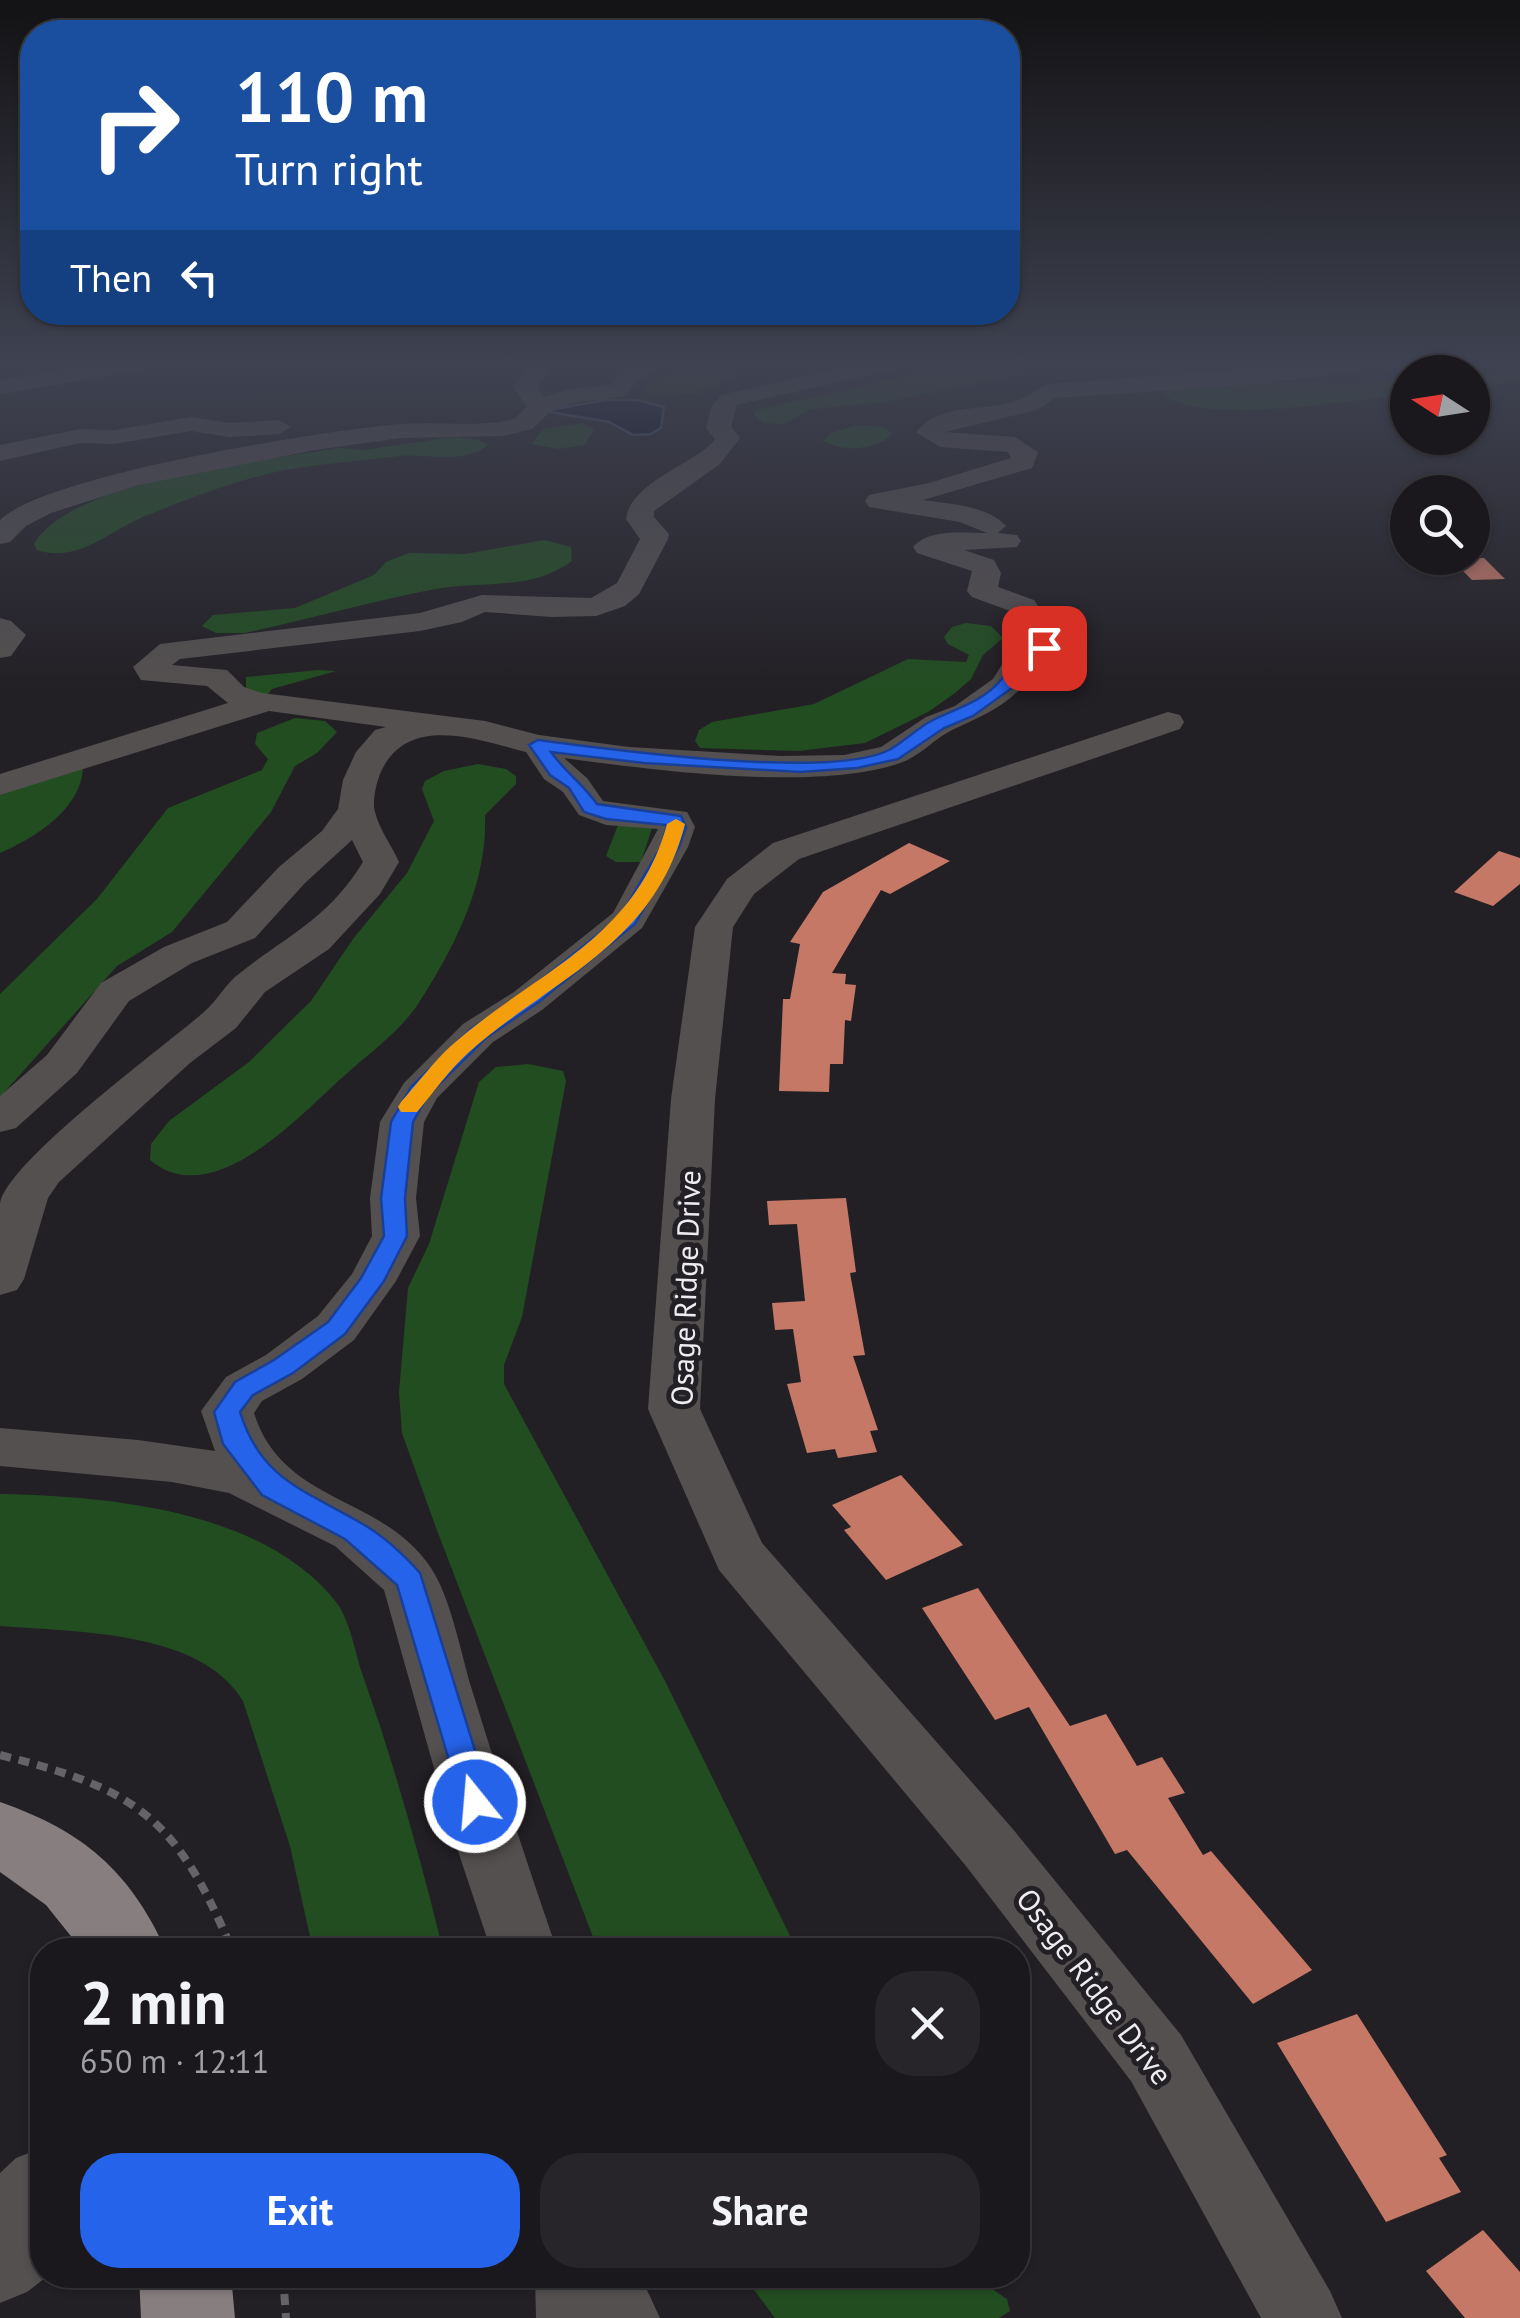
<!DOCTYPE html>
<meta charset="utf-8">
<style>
:root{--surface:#1a181c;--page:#272529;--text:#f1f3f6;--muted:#9fa0a3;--line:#38373b;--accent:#2563eb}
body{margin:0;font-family:"PT Sans",sans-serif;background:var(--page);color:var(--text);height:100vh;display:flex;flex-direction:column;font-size:38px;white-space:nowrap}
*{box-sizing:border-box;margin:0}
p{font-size:32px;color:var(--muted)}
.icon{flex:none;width:55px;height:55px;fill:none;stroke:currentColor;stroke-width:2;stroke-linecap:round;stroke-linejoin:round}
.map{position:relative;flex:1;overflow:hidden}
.details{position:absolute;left:30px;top:1938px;width:1000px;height:350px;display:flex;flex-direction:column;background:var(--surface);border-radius:40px;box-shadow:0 2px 8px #0004,0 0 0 2px var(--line)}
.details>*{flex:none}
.top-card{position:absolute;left:20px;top:20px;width:1000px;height:305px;border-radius:40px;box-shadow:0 2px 8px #0004,0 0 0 2px var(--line);background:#1a4fa0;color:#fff;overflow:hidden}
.needle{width:65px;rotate:282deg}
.controls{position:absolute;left:1390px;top:355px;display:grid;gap:20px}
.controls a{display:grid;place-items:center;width:100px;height:100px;border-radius:50%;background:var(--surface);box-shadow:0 2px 8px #0004,0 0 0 2px var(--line);font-size:50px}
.pin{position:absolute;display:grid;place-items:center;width:85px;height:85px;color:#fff;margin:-42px;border-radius:20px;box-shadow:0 5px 15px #0006}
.me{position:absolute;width:110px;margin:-55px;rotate:343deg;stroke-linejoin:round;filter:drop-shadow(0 0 8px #0008)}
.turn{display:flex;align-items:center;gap:35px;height:210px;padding:0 50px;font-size:45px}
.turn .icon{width:130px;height:130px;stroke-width:2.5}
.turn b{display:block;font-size:70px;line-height:85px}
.then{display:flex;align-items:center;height:95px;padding:0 50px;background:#0003;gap:20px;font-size:38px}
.round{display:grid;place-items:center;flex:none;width:105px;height:105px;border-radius:40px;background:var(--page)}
.headline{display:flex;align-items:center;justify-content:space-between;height:170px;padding:0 50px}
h1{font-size:60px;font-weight:700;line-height:75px}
.primary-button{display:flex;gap:20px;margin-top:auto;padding:20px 50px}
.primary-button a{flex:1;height:115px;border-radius:40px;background:var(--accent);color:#fff;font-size:40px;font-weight:700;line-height:115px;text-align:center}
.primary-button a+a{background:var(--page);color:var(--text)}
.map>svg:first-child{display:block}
</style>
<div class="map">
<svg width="1520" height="2318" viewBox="0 0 1520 2318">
<rect width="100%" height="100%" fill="#232025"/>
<!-- green -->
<path fill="#224d21" d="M694,364H764L695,394L644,392L647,385Z
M984,364H1072L886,402L811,409L784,424L763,423L754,415L756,410L922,372Z
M1442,364H1520V381L1473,387L1472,372H1410Z
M1407,373V394C1351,400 1206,426 1163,395C1184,373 1333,387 1370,383C1383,382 1395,377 1407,373Z
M583,423L594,430L584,445L558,449L532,444L543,429Z
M857,425L884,427L892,434C876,451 843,452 823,441L831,433Z
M453,437L479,440L488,445C463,465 428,453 399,456C355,462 306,464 263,475C224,485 185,500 148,515C110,529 80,564 37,550L34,544C70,480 268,460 339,448L364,450Z
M544,540L571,547L572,561C532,591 482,581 436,589C372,601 309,619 245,633H216L202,626L213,615L295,608L374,575L386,562L409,553L465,554Z
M966,623L991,626L1003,638L983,655L971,679L955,693L928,712L865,743L798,751L700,748L695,741L699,730L712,722L814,704L908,659L966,662L969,655L948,644L944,637L952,627Z
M318,670L336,671L272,689L267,695L246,691V677Z
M295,718L325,721L337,732L317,753L295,766L271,812L172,932L117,966L0,1097V994L97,899L168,808L262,770L268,759L255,744L257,733Z
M478,764L506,769L516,776V784L485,815C488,883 453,951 416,1007C397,1034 368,1054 344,1076C300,1115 213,1213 150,1160L151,1144L169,1121L249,1062L311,1001L353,939L407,873L434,821L422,789L425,781L444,771Z
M83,768C81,809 35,838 0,853V789Z
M618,825L652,828L641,862H616L606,856Z
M528,1064L563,1071L566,1081L522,1317L504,1365V1384L665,1681L797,1950H598L435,1525L402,1433L399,1392L408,1288L429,1244L479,1082L496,1067Z
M0,1494C108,1496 264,1510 336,1602C350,1620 355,1652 362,1673C394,1764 420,1856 443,1950H313L290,1846L243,1701C201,1630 75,1632 0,1626Z
M743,2275H971L1007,2299L1010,2311L999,2318H775Z"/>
<!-- water -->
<path fill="#000c25" stroke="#474f62" stroke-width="2.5" d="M605,400H637L664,407L661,428L651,434L633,435L609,422L543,411Z"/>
<!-- building -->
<path fill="#c57866" d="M1450,558H1484L1505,579L1472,580Z
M909,843L950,861L890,894L881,890L832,973L846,974L845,984L856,985L851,1021L845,1020L843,1064H830L829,1092L779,1091L783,999H790L800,944L790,942L823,892Z
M1499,851L1520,858V884L1493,906L1454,892Z
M846,1198L856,1272L850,1273L865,1355L853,1356L878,1430L870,1431L877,1452L838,1458L835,1449L807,1453L787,1384L801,1382L793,1329L775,1330L772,1303L805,1301L797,1224L769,1225L767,1201Z
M901,1475L963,1545L886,1580L844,1530L851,1527L832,1505Z
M978,1588L1070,1726L1106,1714L1137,1766L1162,1757L1185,1793L1168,1798L1203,1855L1211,1851L1312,1970L1253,2004L1127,1850L1115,1854L1029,1707L995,1720L922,1608Z
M1357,2014L1447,2155L1439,2158L1461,2192L1386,2222L1277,2043Z
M1483,2230L1520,2272V2318H1465L1426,2271Z"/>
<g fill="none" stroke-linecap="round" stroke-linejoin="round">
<!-- path -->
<path stroke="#666368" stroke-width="8" stroke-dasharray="11 8" stroke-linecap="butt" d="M0,1755C137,1789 177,1818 232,1950
M283,2275L286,2318"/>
<!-- minor -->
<path fill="#545050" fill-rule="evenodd" d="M95,364H147L136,371L0,394V380Z
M530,364H556L537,387L544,397L568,389L611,385C626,362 643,364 668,364L637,380L626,396L572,403L551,411L532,429L503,436L401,438L315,450L139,485L51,513L26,526L10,542L0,544V520C46,475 326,430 400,424C437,421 478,428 514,419L527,407L513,387Z
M857,364H898L895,369L737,405L731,427L740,438L720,464L654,511V517L669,534L668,539L639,594L625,606L596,616L552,617L485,612L462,622L420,631L180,659L172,665L227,670L244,687L262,693L485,721L539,735L629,747L781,756L844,755L881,747L926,717L955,706L993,679L1006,658L1031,641L1013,612L972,597L967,591L972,571L917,553L913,547C929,528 963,533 987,533L960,522L869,507L865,501L869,495L929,483L1011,458L1008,452L940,447L916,432C941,401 987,413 1021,399C1031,395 1038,387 1049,384L1306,364H1369L1358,371L1259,384L1055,398L1037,410L945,432L1015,437L1038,452L1032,468L923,500C949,504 987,505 1006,526L998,533L1017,535L1021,541L1017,547L964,550L994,560L1001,573L998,587L1034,600L1061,641C1056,659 1040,659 1029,672C1024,677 1023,686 1018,691C999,710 975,719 952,730C934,739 919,757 900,763C816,792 653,770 564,758L587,778L603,801L687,812L695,827L688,847L642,928L542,1010L493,1042L437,1098L424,1122L416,1198L420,1236L396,1281L354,1340L302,1379L262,1401L254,1413C283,1505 382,1494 431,1568C451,1598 461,1654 472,1690C499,1777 527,1864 557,1950H491L453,1836L384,1590L335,1546L229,1493L172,1482L0,1466V1428L138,1440L215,1451L201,1411L226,1377L266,1355L318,1316L352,1274L372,1236L370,1198L380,1122L404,1083L463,1024L514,992L613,913L658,829L606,825L579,815L563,792L544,779L526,752C476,739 406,713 380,774C376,784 372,802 375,812C379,829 392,846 399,862L380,894L329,949L265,992L236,1028L190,1063L59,1182L48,1198L24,1279L17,1290L0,1295C0,1266 0,1231 0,1203C10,1159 165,1046 204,1012C217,1001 226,983 240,973C288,935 329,918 363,862L352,840L305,883L255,938L192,963L129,1001L77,1073L16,1128L0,1132V1096L47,1055L101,983L164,947L227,922L279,867L322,831L338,809L343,780L356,752L375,730L386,727L269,711L0,795V774L228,703L207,686L141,680L133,667L160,644L420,613L482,595L591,598L617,583L640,539L626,519C630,484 688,466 712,443L715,439L706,428L711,408L721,395Z
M191,417L229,423L279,420L291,427L279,434L229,437L191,431L114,444L80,443L0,461V445L80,429L114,430Z
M0,618L11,621L26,635L11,656L0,658Z
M1168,712L1180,715L1184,722L1180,729L799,859L754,894L733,927L715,1099L700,1409L762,1543L1012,1828L1181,2035L1330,2291L1342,2318H1261L1131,2081L966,1866L719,1570L648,1409L671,1099L695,927L727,879L773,843Z
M42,2148V2275H49L27,2292L0,2303V2173L16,2158Z
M535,2275H640L660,2318H536Z"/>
<!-- major -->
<path fill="#867e7f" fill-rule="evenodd" d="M0,1802C83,1831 129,1870 166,1950H82L46,1905L0,1872Z
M139,2275H231L235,2318H141Z"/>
</g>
<!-- sky -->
<linearGradient id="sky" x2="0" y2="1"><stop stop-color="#131214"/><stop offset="0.53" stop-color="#3f4251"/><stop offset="1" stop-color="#3f4251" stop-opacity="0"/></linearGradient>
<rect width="1520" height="688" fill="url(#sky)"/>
<!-- route -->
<path fill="#2563eb" stroke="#184099" stroke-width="2.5" d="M1044,644L1050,645V652L1022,670L1012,688L973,716L944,728L898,759L857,768L800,772L644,763L551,752C565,772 583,784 597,804L681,816L686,827L679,847L635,924L540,1001L486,1038L428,1095L413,1122L405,1198L407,1236L384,1281L345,1334L293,1373L253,1395L240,1412C261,1480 305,1490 361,1523C384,1536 403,1554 420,1573L491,1802L486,1811L475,1815L464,1811L397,1585L345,1539L262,1495L223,1444L214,1412L235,1382L274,1360L328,1322L361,1278L384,1236L381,1198L391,1122L411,1087L471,1029L526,992L620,917L661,847L667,825L606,819L584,812L569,788L550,775L529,745L538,740C609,749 830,780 889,750C904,742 917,728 933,720C955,709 983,701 999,682C1016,663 1016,653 1044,644Z"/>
<!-- slow -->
<path fill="#f59e0b" d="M676,819L685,824C654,946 551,979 468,1053C449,1070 433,1093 417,1112H401L398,1107L401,1102C418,1083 434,1061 452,1045C533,973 636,940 667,824Z"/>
<g text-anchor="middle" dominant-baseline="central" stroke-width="10" stroke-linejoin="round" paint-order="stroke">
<!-- street labels -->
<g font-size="30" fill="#eeecf0" stroke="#232025">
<text transform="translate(685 1288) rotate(-88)">Osage Ridge Drive</text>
<text transform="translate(1095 1986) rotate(53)">Osage Ridge Drive</text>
</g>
</g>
</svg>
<div class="controls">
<a><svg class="needle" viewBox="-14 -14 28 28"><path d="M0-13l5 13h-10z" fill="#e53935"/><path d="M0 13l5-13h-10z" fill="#9fa0a3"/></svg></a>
<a><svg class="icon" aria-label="search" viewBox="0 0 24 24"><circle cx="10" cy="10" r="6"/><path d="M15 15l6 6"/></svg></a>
</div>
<div class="pin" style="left:1044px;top:648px;background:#d93025"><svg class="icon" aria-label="arrive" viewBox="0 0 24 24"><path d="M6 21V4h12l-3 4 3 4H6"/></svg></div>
<svg class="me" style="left:475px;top:1802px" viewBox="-20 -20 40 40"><circle r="17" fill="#2563eb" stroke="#fff" stroke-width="3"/><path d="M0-11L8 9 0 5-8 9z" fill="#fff"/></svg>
<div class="top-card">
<div class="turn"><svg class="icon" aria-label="right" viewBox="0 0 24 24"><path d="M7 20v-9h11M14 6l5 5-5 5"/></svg><div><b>110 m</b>Turn right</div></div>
<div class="then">Then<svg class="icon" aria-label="left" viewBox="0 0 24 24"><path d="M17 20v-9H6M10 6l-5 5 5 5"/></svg></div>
</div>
<section class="details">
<div class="headline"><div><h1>2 min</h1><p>650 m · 12:11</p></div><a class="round"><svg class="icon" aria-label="close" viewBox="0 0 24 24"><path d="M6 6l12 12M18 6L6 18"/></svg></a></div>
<div class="primary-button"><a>Exit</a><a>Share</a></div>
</section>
</div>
